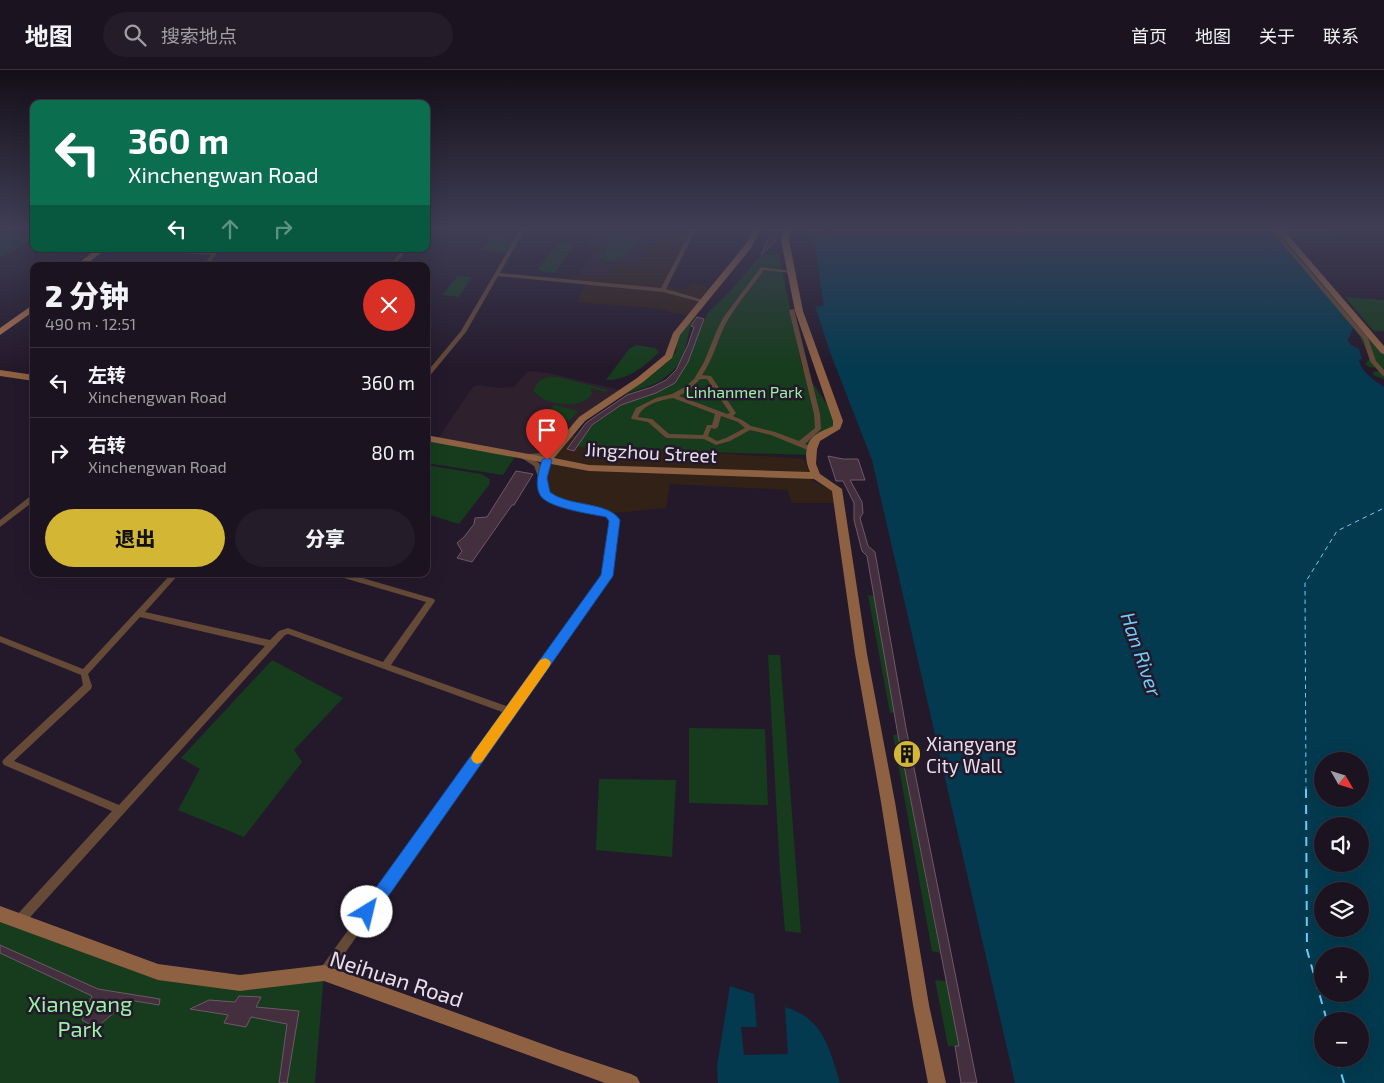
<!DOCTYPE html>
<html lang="zh">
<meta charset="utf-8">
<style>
:root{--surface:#1b1320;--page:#241c29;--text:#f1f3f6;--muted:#a09ea5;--line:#39323e;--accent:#d4b635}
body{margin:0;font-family:"Exo 2","Noto Sans SC",sans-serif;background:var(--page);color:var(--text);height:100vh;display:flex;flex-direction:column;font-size:19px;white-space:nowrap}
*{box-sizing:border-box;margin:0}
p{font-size:16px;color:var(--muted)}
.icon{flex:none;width:28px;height:28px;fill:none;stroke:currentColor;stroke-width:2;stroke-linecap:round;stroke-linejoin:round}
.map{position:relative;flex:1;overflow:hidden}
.side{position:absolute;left:30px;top:192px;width:400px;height:315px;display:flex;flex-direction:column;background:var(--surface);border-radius:10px;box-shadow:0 5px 20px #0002,0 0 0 1px var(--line)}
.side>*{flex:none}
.banner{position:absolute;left:30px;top:30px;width:400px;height:152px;border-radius:10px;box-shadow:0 5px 20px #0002,0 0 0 1px var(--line);background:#0b6e4f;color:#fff;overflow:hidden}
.needle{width:32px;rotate:129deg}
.fabs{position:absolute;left:1314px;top:682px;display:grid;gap:10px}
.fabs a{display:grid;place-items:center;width:55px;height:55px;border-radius:50%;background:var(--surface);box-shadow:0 5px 20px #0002,0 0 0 1px var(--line);font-size:25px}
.pin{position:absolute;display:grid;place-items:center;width:42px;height:42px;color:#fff;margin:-51px -21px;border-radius:50% 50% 50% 0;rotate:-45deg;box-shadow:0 0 5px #0007}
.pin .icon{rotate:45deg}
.me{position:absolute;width:55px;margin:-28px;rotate:36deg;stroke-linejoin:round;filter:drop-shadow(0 0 4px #0008)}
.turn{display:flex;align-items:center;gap:18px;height:105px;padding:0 15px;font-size:22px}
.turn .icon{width:65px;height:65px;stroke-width:2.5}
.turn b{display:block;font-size:35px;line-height:42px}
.lanes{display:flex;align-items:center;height:48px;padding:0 15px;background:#0003;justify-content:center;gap:25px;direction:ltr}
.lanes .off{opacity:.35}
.round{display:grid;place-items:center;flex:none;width:52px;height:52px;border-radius:26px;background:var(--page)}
.headline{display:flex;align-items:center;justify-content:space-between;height:85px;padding:0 15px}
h1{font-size:30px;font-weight:800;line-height:38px}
.cta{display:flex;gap:10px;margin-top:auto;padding:10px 15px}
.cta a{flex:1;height:58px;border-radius:30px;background:var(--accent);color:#111;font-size:20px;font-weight:800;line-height:58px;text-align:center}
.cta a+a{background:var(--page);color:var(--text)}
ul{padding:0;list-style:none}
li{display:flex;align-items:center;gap:15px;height:70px;padding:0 15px;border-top:1px solid var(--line)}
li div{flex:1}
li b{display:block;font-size:19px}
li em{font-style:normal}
header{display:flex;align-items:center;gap:30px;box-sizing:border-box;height:70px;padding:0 25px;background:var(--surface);border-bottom:1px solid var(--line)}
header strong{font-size:24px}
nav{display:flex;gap:28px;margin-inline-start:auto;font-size:18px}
.search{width:350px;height:45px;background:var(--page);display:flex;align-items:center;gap:12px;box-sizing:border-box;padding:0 18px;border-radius:28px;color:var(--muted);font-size:19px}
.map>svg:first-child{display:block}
</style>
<header>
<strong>地图</strong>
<div class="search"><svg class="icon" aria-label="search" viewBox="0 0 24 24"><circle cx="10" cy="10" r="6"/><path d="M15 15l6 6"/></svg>搜索地点</div>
<nav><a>首页</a><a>地图</a><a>关于</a><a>联系</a></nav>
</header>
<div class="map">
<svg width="1384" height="1013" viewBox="0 0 1384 1013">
<rect width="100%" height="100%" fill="#24192b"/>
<!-- commercial -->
<path fill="#312117" d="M654,157H698L668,216L684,220L692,213L713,218L689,246L655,238L577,232L586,214L495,206L497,203L572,210L579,205L607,207L614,193L639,196L660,168Z
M570,364L615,376L804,389L813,411L833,421L835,433H792L787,420L670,414L666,438L615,443L558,428L549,421L546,408L548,396Z"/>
<!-- education -->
<path fill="#2e202c" d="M646,157L672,160L669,169L660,168L639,196L614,193L607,207L579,205L593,183L586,180L596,164L642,165Z
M528,301L548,303L624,321L582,349L557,379L544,385L522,386L437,370L472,318L477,315L501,318L514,317Z"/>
<!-- green -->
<path fill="#163c1d" d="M1268,157H1278L1384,281V309L1375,306L1372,302L1379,301L1376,298L1369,297L1365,294L1370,289L1360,267L1350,253L1341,248L1342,244Z
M1283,157H1327L1338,169L1291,167Z
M34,164V168L0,188V165Z
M618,164L635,166L638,169C632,185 617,198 600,188L598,191H595L612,168Z
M491,167L517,170L509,183L481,180Z
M559,172L574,174L555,203L537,200Z
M762,184H779L802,297L838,351L837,357L816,369L812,385L704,382L615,376L576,377L592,356L621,335L656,323L675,313L688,292L697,265L708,243L731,220Z
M457,206L472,207L459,227L442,225Z
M1345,227L1384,230V261H1374Z
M695,246C689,256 689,265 686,276C677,309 651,317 621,325L667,293L676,282L677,268Z
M636,275L655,278L659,282C644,297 628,310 606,310L629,279Z
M548,307H558L608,320L606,322L591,318L592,324C580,341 545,335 533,321L539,311Z
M554,335L578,341L569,351L546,345Z
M426,368L516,385L503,405L426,393Z
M426,395L481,404L490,409L489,415L459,454L430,445L426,442Z
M868,525L874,526L895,642L890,643Z
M768,585H780L801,863L785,861L780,802Z
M272,590L343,628L294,680L302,692L244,767L178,740L200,699L181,688Z
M689,658L765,659L768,735L689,733Z
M893,665H898L940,883L932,881Z
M599,709L676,710L672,787L596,780Z
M0,844L158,902L240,913L324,903L315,1013H0Z
M935,910L947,911L959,976H948Z"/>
<!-- water -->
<path fill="#033a4f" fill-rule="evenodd" d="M828,157H1268L1343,244L1341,248L1350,253L1353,258L1349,268L1347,269L1351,275L1359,279L1362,289L1359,290C1361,302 1374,310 1384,317V1013H1015L872,390L830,282L815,236H824L815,177L808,167V159L819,160L821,164H829ZM1322,691H1360V729H1322ZM1322,756H1360V794H1322ZM1322,821H1360V859H1322ZM1322,886H1360V924H1322ZM1322,951H1360V989H1322Z
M730,916L754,924L757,957H741L744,985L788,984L785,937C823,948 830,979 840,1013H718L717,996Z"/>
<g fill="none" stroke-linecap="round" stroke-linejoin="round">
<!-- ferry-far1 -->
<path stroke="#6eccf9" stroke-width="1" stroke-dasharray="4.5 4" stroke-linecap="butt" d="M1306,721L1305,513L1337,461L1384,438"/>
<!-- ferry -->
<path stroke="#6eccf9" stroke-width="2" stroke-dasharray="9 7" stroke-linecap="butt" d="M1306,719L1307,880L1327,951
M1337,989L1344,1013"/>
</g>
<!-- building -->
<path fill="#432f3d" stroke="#6f5868" d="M773,157H779L775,172L761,185Z
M697,247L704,249L688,292L675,313L656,323L621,335L592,355L574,381L567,379L586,353L593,348L627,325L652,317L666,310L676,300L688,275L694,257L691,256Z
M828,386L843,389H858L865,410H850L862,432L863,443L860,448L868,476L875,482L906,658L977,1013H961L955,976H959L898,665L867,486L862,481L854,450V433L843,411H836Z
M516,401L533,404L514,435H512L472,492L457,488L462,481L457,473L464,467L474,454L475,448L487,447Z
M0,875L98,919L160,929L159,935L129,930L96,958L82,950L92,926L0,883Z
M239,926L261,927L256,937L299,941L287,1013H279L287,954L251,947L246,957L224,953L228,945L190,939L209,930L235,932Z"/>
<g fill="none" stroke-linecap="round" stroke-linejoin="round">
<!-- street -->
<path fill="#654a37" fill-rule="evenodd" d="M522,157H526L500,203L661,218L693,157H697L666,219L707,231L704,233L663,222L498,206L466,262L428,308L426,309V303L461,261Z
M1268,157H1272L1368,268L1376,291L1384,300V306L1382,305L1370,291L1363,269Z
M144,179H162L213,182L216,179H220L207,196H203L211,185L146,180Z
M404,179H408L393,196H389Z
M761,197L791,201L793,202L791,203L764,200C751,218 736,235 725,255C717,271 713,290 702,305L711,306L736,343L733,346L742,350L751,356L775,362L799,371L815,358L814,344L789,240L794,239L820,344L821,359L805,374L815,379L814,381H810L771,365L750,360L730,371L716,375L704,369L667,368L665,367L648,352L632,349L631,348L636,338L656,328L672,324L685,317L694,309L704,292L717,260L723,248ZM700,309H707L730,343L727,344L679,326L689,320ZM673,328L715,344L712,355H707L703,365L669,364L652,349L638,347C643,334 661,330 673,328ZM721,346L738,352L745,358L726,368L717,371L708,366L711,358L715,359L718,357Z
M554,377H556L559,379L546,387L530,388L539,393L541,398L545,388H547L550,390L545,408L548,423L557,429L612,442L619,450L611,506L328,907L324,908L320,907L319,903L320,899L505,643L288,564L285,565L23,855L19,856L15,855L14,851L15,847L112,741L4,695L2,692L4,689L83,615L81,605L0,572V566L83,599L171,504H179L145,542L270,570L279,561L288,558L383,592L426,532L337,506L336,504H349L431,528L434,529L435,531L391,595L509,637L603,505L611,450L608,446L553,433L542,424L539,409L534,396L520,387L521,385L526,384L543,383ZM140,547L265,576L119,735L14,691L91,619L92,616L88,604Z
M32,425H34V431L0,457V450Z"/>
<!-- secondary -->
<path fill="#8e6143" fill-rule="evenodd" d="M756,157H762L751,178L680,265L672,288L643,312L585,351L554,388L589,395L810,402C805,392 804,377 812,368C816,363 827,359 833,356V351L795,241L781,170L784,157H790L789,170L803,241L843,351L840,359L820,371L817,379L816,394L820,404L842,419L867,584L895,732L929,935L946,1013H928L913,935L881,732L855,584L832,421L814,409L589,401L426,371V365L545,387L579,347L637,308L665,285L673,263L745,175Z
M1274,157H1281L1384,276V284L1381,283Z
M0,300L34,305V311L0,306Z
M0,836L158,894L240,905L324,895L562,981L631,1004L637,1007L640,1013H605L324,911L240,921L158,910L0,852Z"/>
<!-- primary -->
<path fill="#ad734c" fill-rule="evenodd" d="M97,179H106L84,196H75Z
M34,234V241L0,265V258Z"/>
</g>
<!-- sky -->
<linearGradient id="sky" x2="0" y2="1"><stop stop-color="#140e18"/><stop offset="0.53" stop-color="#3f3e55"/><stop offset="1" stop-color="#3f3e55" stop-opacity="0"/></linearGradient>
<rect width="1384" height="299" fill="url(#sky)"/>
<!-- route -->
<path fill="#1a73e8" stroke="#114b97" d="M547,387L552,390L547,408L550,422C569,437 608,431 620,450L613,506L373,848L367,850L362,848L360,842L362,837L601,505L609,451L606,447C591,444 547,438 540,425C534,414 539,401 542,390Z"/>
<!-- slow -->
<path fill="#f59e0b" d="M545,588L549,590L551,593L549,597L482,692L477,694L473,692L471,688L473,683L540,590Z"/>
<!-- icons -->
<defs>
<symbol id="building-disc" viewBox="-11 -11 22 22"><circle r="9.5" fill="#d4b635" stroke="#24192b"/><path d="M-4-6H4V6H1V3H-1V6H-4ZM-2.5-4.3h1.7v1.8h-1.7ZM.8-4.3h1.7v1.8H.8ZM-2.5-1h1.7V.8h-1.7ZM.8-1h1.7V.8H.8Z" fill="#111"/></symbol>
</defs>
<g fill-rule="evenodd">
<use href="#building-disc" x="891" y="668" width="32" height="32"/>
</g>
<g text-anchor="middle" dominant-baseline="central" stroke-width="5" stroke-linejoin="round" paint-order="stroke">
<!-- far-park labels -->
<g font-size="16" fill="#99f2a4" stroke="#24192b">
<text x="744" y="321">Linhanmen Park</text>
</g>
<!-- street labels -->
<g font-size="19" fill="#e7dfec" stroke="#24192b">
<text transform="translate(651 382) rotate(3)">Jingzhou Street</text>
</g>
<!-- poi labels -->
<g font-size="19" fill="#e7dfec" stroke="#24192b" text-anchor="start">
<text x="926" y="673">Xiangyang<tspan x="926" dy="22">City Wall</tspan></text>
</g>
<!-- water labels -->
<g font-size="20" font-style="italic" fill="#6eccf9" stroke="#24192b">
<text transform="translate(1142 584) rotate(71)">Han River</text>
</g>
<!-- near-street labels -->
<g font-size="22" fill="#e7dfec" stroke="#24192b">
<text transform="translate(397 908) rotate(18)">Neihuan Road</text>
</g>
<!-- near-park labels -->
<g font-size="22" fill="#99f2a4" stroke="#24192b">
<text x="80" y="933">Xiangyang<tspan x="80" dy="25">Park</tspan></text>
</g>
</g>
</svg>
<div class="fabs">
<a><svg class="needle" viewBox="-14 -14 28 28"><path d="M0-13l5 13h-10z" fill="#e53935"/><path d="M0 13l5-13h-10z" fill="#a09ea5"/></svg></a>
<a><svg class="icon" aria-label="sound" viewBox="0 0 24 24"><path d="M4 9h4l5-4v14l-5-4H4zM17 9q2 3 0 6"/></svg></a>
<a><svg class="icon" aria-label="layers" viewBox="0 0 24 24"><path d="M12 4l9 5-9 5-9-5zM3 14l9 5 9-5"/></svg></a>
<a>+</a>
<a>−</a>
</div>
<div class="pin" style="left:547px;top:390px;background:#d93025"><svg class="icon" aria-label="arrive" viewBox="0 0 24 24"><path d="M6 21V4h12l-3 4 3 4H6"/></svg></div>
<svg class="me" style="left:367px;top:842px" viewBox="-20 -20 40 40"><circle r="19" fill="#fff"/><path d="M0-13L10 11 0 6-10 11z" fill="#1a73e8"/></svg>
<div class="banner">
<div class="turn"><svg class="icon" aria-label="left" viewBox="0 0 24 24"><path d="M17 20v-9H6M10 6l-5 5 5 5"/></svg><div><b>360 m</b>Xinchengwan Road</div></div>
<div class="lanes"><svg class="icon" aria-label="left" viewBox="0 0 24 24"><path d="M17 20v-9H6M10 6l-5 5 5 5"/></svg><svg class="icon off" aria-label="ahead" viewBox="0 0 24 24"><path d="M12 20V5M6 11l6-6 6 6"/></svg><svg class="icon off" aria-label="right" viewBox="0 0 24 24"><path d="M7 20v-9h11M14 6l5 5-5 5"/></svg></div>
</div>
<section class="side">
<div class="headline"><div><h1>2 分钟</h1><p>490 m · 12:51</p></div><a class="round" style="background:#d93025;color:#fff"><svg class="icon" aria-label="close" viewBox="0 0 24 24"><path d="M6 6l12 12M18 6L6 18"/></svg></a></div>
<ul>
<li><svg class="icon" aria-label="left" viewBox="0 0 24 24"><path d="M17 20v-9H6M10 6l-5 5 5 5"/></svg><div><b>左转</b><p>Xinchengwan Road</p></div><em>360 m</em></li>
<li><svg class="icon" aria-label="right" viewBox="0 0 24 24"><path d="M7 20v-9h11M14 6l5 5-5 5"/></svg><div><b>右转</b><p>Xinchengwan Road</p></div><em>80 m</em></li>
</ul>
<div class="cta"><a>退出</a><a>分享</a></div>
</section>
</div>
